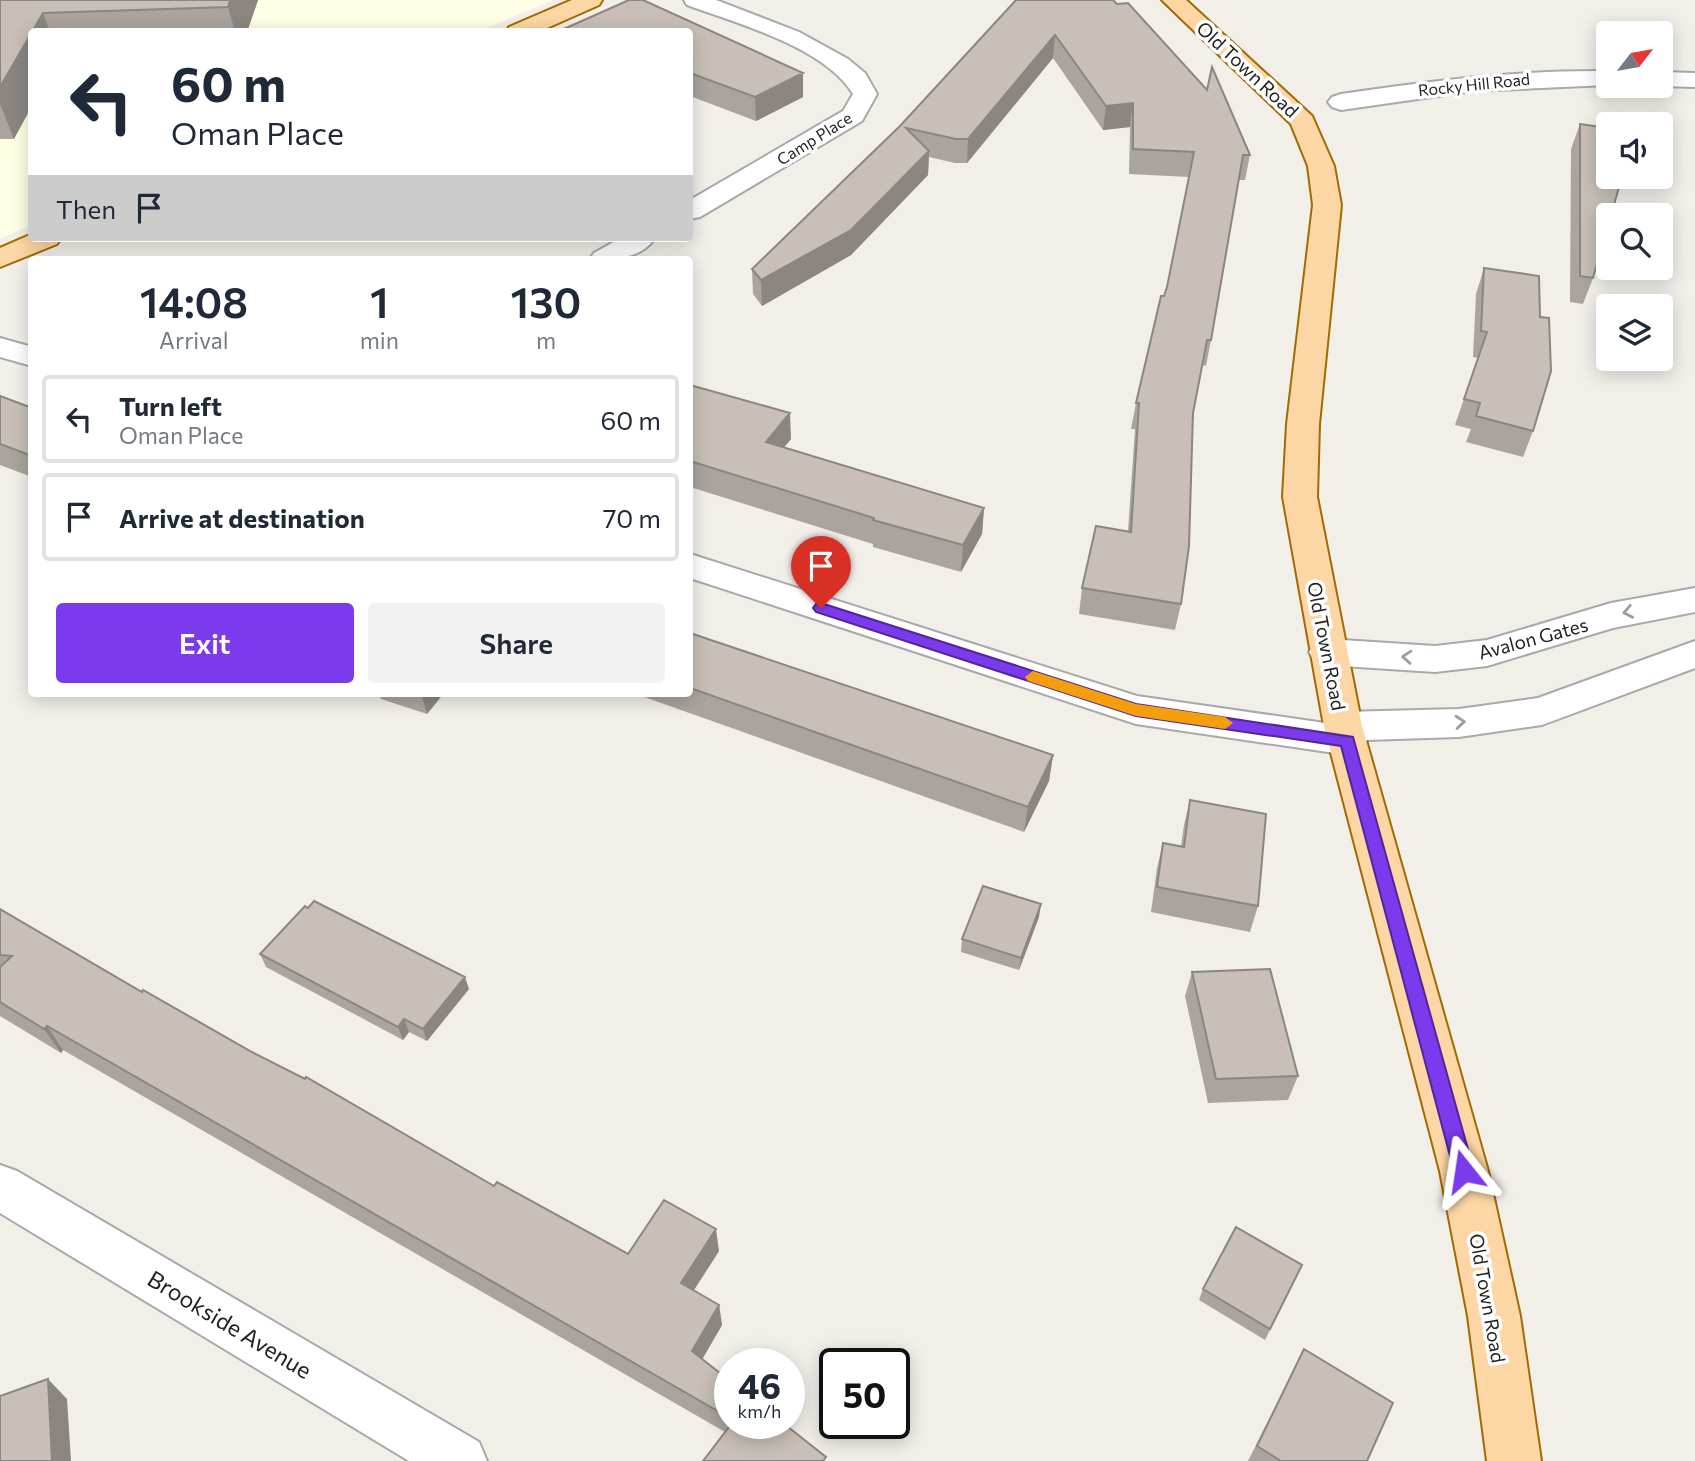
<!DOCTYPE html>
<style>
:root{--surface:#fff;--page:#f2f2f3;--text:#1f2937;--muted:#747a83;--line:#e0e1e3;--accent:#7c3aed}
body{margin:0;font-family:Commissioner,sans-serif;background:var(--page);color:var(--text);height:100vh;display:flex;flex-direction:column;font-size:26px;white-space:nowrap}
*{box-sizing:border-box;margin:0}
p{font-size:23px;color:var(--muted)}
.icon{flex:none;width:38px;height:38px;fill:none;stroke:currentColor;stroke-width:2;stroke-linecap:round;stroke-linejoin:round}
.map{position:relative;flex:1;overflow:hidden}
.side{position:absolute;left:28px;top:256px;width:665px;height:441px;display:flex;flex-direction:column;background:var(--surface);border-radius:7px;box-shadow:0 4px 18px #0003}
.side>*{flex:none}
.guide{position:absolute;left:28px;top:28px;width:665px;height:214px;border-radius:7px;box-shadow:0 4px 18px #0003;background:#fff;color:var(--text);overflow:hidden}
.needle{width:46px;rotate:59deg}
.controls{position:absolute;left:1596px;top:21px;display:grid;gap:14px}
.controls a{display:grid;place-items:center;width:77px;height:77px;border-radius:7px;background:var(--surface);box-shadow:0 4px 18px #0003;font-size:35px}
.speed{position:absolute;left:714px;top:1348px;display:flex;gap:14px;font-size:35px;font-weight:700;text-align:center}
.speed>*{display:grid;place-content:center;width:91px;height:91px;border-radius:50%;background:var(--surface);box-shadow:0 4px 18px #0003;line-height:1}
.speed small{font-size:18px;font-weight:400}
.speed .limit{border:4px solid #111;border-radius:10px;background:#fff;color:#111}
.pin{position:absolute;display:grid;place-items:center;width:60px;height:60px;color:#fff;margin:-72px -30px;border-radius:50% 50% 50% 0;rotate:-45deg;box-shadow:0 0 7px #0007}
.pin .icon{rotate:45deg}
.me{position:absolute;width:77px;margin:-38px;rotate:345deg;stroke-linejoin:round;filter:drop-shadow(0 0 5px #0008)}
.turn{display:flex;align-items:center;gap:24px;height:147px;padding:0 28px;font-size:32px}
.turn .icon{width:91px;height:91px;stroke-width:2.5}
.turn b{display:block;font-size:49px;line-height:60px}
.then{display:flex;align-items:center;height:66px;padding:0 28px;background:#0003;gap:14px;font-size:26px}
.eta{display:flex;justify-content:space-evenly;align-items:center;height:119px;text-align:center}
.eta b{font-size:42px;font-weight:600;line-height:49px}
.primary-button{display:flex;gap:14px;margin-top:auto;padding:14px 28px}
.primary-button a{flex:1;height:80px;border-radius:7px;background:var(--accent);color:#fff;font-size:28px;font-weight:600;line-height:80px;text-align:center}
.primary-button a+a{background:var(--page);color:var(--text)}
ul{padding:0;list-style:none}
li{display:flex;align-items:center;gap:21px;height:88px;margin:0 14px 10px;padding:0 14px;border:4px solid var(--line);border-radius:7px}
li div{flex:1}
li b{display:block;font-size:26px}
li em{font-style:normal}
.map>svg:first-child{display:block}
</style>
<div class="map">
<svg width="1695" height="1461" viewBox="0 0 1695 1461">
<rect width="100%" height="100%" fill="#f2efe9"/>
<!-- education -->
<path fill="#ffffe5" d="M0,0H553L480,31L32,32L31,225L0,239Z"/>
<g fill="none" stroke-linecap="round" stroke-linejoin="round">
<defs>
<path id="minor" d="M684,0H716L799,32L848,59L865,73L877,94L862,121L700,217L690,219V200L843,111L853,94C825,47 736,23 687,5Z
M1608,71V85L1474,91L1341,110L1332,107L1328,102L1332,97L1341,94C1430,81 1518,70 1608,71Z
M1661,72L1695,73V87L1658,86H1661Z
M621,238H655C640,260 614,259 590,259L594,253Z
M0,338L32,347V366L0,357Z
M690,554L1137,696L1325,723L1329,716L1343,712L1459,709L1538,698L1695,641V668L1542,725L1459,737L1367,740L1362,751L1348,755L1136,724L690,578Z
M1695,588V612L1613,628L1487,666L1435,672L1327,665L1314,661L1309,652L1314,643L1327,639L1435,646L1487,640L1611,603Z
M0,1165L17,1171L479,1442L487,1461H409L0,1213Z"/>
<path id="major" d="M572,0H602L599,5L538,32H506L509,27Z
M1162,0H1186L1312,116L1334,166L1341,205L1319,424L1317,497L1362,726L1488,1171L1520,1316L1541,1461H1487L1468,1316L1440,1171L1324,726L1283,497L1287,424L1313,205L1308,166L1291,124Z
M32,234V238H61L57,244L0,267V248Z"/>
</defs>
<!-- minor casing -->
<use href="#minor" stroke="#a9a9a9" stroke-width="4"/>
<!-- major casing -->
<use href="#major" stroke="#a06b00" stroke-width="4"/>
<!-- minor -->
<use href="#minor" fill="#fff" fill-rule="evenodd"/>
<!-- major -->
<use href="#major" fill="#fcd6a4" fill-rule="evenodd"/>
</g>
<!-- wall -->
<path fill="#aba49e" d="M0,0H258L247,32H32L14,139H0Z
M629,0H643L803,73V97L756,121L690,96V32H567L566,28Z
M1016,0L1250,155L1245,180H1239L1211,340L1206,366L1202,365L1193,413L1181,604L1175,630L1079,614L1082,588L1128,531L1135,429H1131L1136,403L1167,287L1189,177L1129,174L1130,127L1103,130L1053,58L967,163H955L929,157L928,175L851,255L762,306L753,294L752,269L900,126Z
M1580,124L1593,278L1583,304L1570,302L1571,149Z
M1484,268L1533,431L1523,457L1466,442L1471,429L1455,425L1478,358L1473,357L1476,294Z
M690,385L791,439L784,447L984,508L982,534L961,572L873,547V544L690,487Z
M0,396L32,408V477L0,465Z
M690,633L1053,755L1049,781L1024,832L633,693H690Z
M379,693H444L427,714L381,699Z
M1190,800L1258,906L1250,932L1151,912L1157,868L1163,843L1181,846L1184,825Z
M0,909L142,992L494,1186L628,1254L719,1251L694,1290L719,1305L722,1325L702,1360L730,1381V1423H783L725,1432L63,1050L61,1053L0,1016Z
M1039,917L1019,970L961,952L962,939Z
M260,954L469,989L427,1041L409,1032L403,1040L266,967Z
M1192,972L1298,1076L1288,1100L1208,1103L1185,996Z
M1302,1265L1265,1340L1199,1300L1203,1289Z
M1304,1349L1367,1461H1248Z"/>
<!-- shaded-wall -->
<path fill="#8b8681" d="M230,0H258L247,32H235L228,7Z
M43,13L50,32H32Z
M32,33V106L14,139L0,104V87Z
M1055,35L1053,58L967,163L968,139Z
M803,73V97L756,121L755,97Z
M1133,103L1130,127L1103,130L1106,106Z
M929,151L928,175L851,255L762,306L761,280Z
M790,413L791,439L767,468L766,442Z
M984,508L982,534L961,572L963,545Z
M421,693H444L427,714Z
M1053,755L1049,781L1024,832L1028,807Z
M1041,904L1039,917L1019,970L1021,958Z
M465,977L469,989L427,1041L423,1029Z
M404,1019L409,1032L403,1040L398,1027Z
M47,1026L63,1050L61,1053L44,1029Z
M716,1229L719,1251L685,1304L681,1283Z
M719,1305L722,1325L695,1371L692,1351Z
M48,1379L67,1399L71,1461H52Z"/>
<!-- building -->
<path fill="#c7bfb8" stroke="#8b8681" stroke-width="2" d="M0,0H230L228,7L43,13L0,87Z
M629,0H643L803,73L755,97L690,73V32H577L566,28Z
M1016,0H1113L1117,4L1128,3L1207,90L1212,67L1250,155H1243L1211,340H1207L1193,413L1189,546L1181,604L1082,588L1096,526L1131,532L1139,403H1136L1161,296H1164L1167,287L1194,152L1133,149V103L1106,106L1055,35L968,139H956L906,128L929,151L851,230L761,280L752,269L900,126Z
M1580,124L1608,128V177H1622L1611,215H1608V224L1593,278L1580,276Z
M1484,268L1539,276L1540,317L1549,318L1551,371L1533,431L1476,416L1480,403L1464,399L1487,332L1481,331Z
M690,385L790,413L766,442L984,508L963,545L873,520L874,518L690,461Z
M0,396L32,408V456L0,444Z
M690,633L1053,755L1028,807L690,688Z
M1190,800L1266,814L1258,906L1157,887L1163,843L1184,847Z
M983,886L1041,904L1021,958L962,939Z
M314,901L465,977L423,1029L404,1019L398,1027L260,954L305,906L308,908Z
M0,909L142,992L143,990L252,1052L305,1079L306,1077L494,1186L497,1182L628,1254L664,1200L716,1229L681,1283L719,1305L692,1351L730,1381V1418L47,1026L44,1029L0,1002V967L12,956L0,955Z
M1270,969L1298,1076L1216,1079L1192,972Z
M1236,1227L1302,1265L1270,1329L1203,1289Z
M1304,1349L1393,1403L1367,1461H1281L1257,1446Z
M48,1379L52,1461H0V1396Z
M732,1423H783L826,1457L823,1461H703Z"/>
<!-- one-way arrows -->
<defs><path id="oneway-chevron" d="M-2-3.5L2.5 0L-2 3.5" fill="none" stroke-width="1.6" stroke-linecap="round" stroke-linejoin="round" transform="scale(1.75)"/></defs>
<g stroke="#9c9c9c">
<use href="#oneway-chevron" transform="translate(1628 612) rotate(169)"/>
<use href="#oneway-chevron" transform="translate(1407 657) rotate(-176)"/>
<use href="#oneway-chevron" transform="translate(1460 722) rotate(-5)"/>
</g>
<!-- route -->
<path fill="#7c3aed" stroke="#51269a" stroke-width="2" d="M821,603L1136,704L1353,737L1474,1171L1471,1178L1464,1180L1457,1178L1454,1171L1341,746L1136,716L816,612L813,608L816,604Z"/>
<!-- slow -->
<path fill="#f59e0b" d="M1033,671L1136,704L1225,717L1233,723L1225,729L1136,716L1028,681L1025,677Z"/>
<g text-anchor="middle" dominant-baseline="central" stroke-width="7" stroke-linejoin="round" paint-order="stroke">
<!-- far-street labels -->
<g font-size="16" fill="#222" stroke="#fff">
<text transform="translate(1474 84) rotate(-6)">Rocky Hill Road</text>
<text transform="translate(814 138) rotate(-32)">Camp Place</text>
</g>
<!-- street labels -->
<g font-size="19" fill="#222" stroke="#fff">
<text transform="translate(1248 69) rotate(43)">Old Town Road</text>
<text transform="translate(1533 638) rotate(-15)">Avalon Gates</text>
<text transform="translate(1327 646) rotate(79)">Old Town Road</text>
<text transform="translate(1488 1298) rotate(80)">Old Town Road</text>
</g>
<!-- near-street labels -->
<g font-size="23" fill="#222" stroke="#fff">
<text transform="translate(230 1324) rotate(31)">Brookside Avenue</text>
</g>
</g>
</svg>
<div class="controls">
<a><svg class="needle" viewBox="-14 -14 28 28"><path d="M0-13l5 13h-10z" fill="#e53935"/><path d="M0 13l5-13h-10z" fill="#747a83"/></svg></a>
<a><svg class="icon" aria-label="sound" viewBox="0 0 24 24"><path d="M4 9h4l5-4v14l-5-4H4zM17 9q2 3 0 6"/></svg></a>
<a><svg class="icon" aria-label="search" viewBox="0 0 24 24"><circle cx="10" cy="10" r="6"/><path d="M15 15l6 6"/></svg></a>
<a><svg class="icon" aria-label="layers" viewBox="0 0 24 24"><path d="M12 4l9 5-9 5-9-5zM3 14l9 5 9-5"/></svg></a>
</div>
<div class="speed"><div>46<small>km/h</small></div><div class="limit">50</div></div>
<div class="pin" style="left:821px;top:608px;background:#d93025"><svg class="icon" aria-label="arrive" viewBox="0 0 24 24"><path d="M6 21V4h12l-3 4 3 4H6"/></svg></div>
<svg class="me" style="left:1464px;top:1171px" viewBox="-20 -20 40 40"><path d="M0-17L14 15 0 8-14 15z" fill="#7c3aed" stroke="#fff" stroke-width="4"/></svg>
<div class="guide">
<div class="turn"><svg class="icon" aria-label="left" viewBox="0 0 24 24"><path d="M17 20v-9H6M10 6l-5 5 5 5"/></svg><div><b>60 m</b>Oman Place</div></div>
<div class="then">Then<svg class="icon" aria-label="arrive" viewBox="0 0 24 24"><path d="M6 21V4h12l-3 4 3 4H6"/></svg></div>
</div>
<section class="side">
<div class="eta">
<div><b>14:08</b><p>Arrival</p></div>
<div><b>1</b><p>min</p></div>
<div><b>130</b><p>m</p></div>
</div>
<ul>
<li><svg class="icon" aria-label="left" viewBox="0 0 24 24"><path d="M17 20v-9H6M10 6l-5 5 5 5"/></svg><div><b>Turn left</b><p>Oman Place</p></div><em>60 m</em></li>
<li><svg class="icon" aria-label="arrive" viewBox="0 0 24 24"><path d="M6 21V4h12l-3 4 3 4H6"/></svg><div><b>Arrive at destination</b></div><em>70 m</em></li>
</ul>
<div class="primary-button"><a>Exit</a><a>Share</a></div>
</section>
</div>
